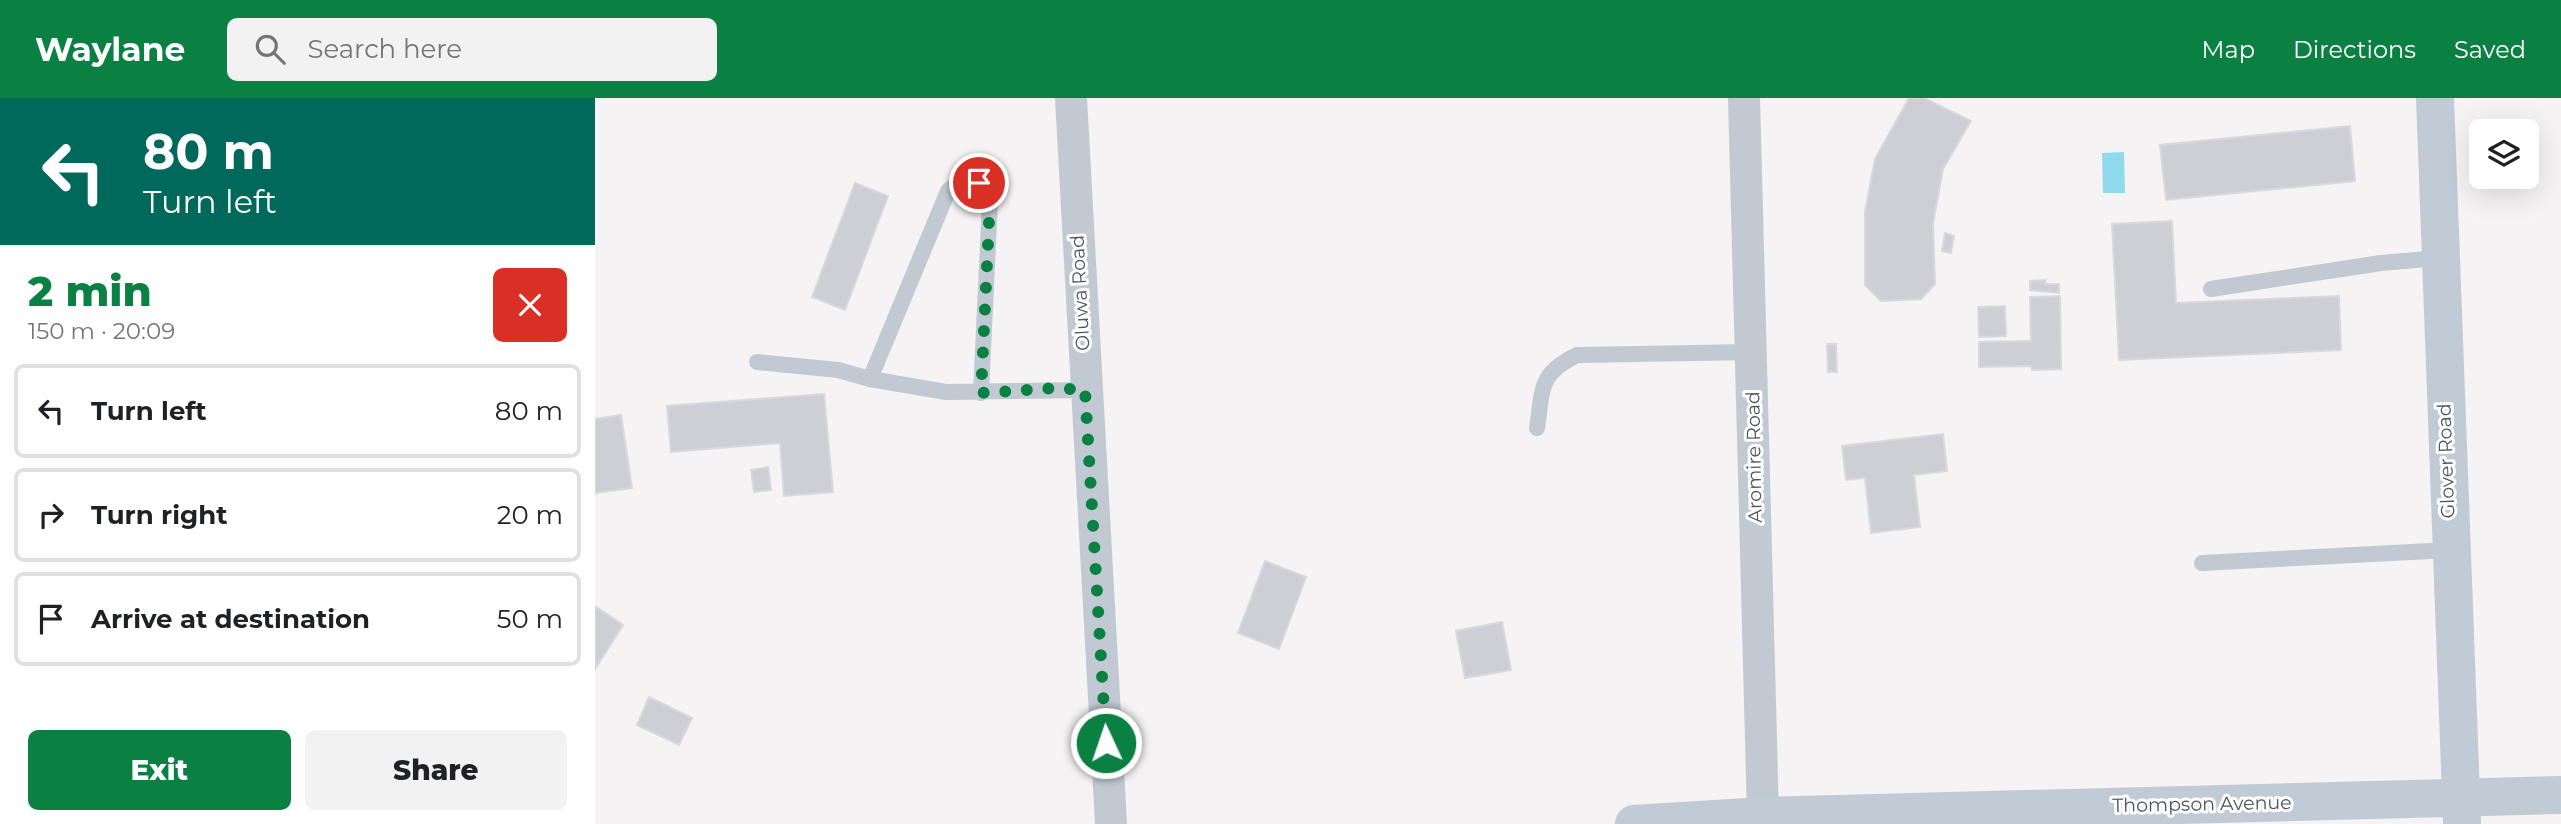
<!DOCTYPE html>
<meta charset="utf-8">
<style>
:root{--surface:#fff;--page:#f2f2f2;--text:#202124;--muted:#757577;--line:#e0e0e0;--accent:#0b8043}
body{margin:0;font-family:Montserrat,sans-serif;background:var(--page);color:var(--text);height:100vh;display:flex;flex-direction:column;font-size:26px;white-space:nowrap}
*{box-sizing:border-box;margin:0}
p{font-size:23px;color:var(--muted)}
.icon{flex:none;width:38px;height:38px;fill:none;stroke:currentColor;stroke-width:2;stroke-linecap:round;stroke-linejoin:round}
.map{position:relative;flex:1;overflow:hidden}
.details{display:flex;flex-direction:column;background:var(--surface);width:595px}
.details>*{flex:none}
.guide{background:#00695c;color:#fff;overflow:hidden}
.fabs{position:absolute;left:1874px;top:21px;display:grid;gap:14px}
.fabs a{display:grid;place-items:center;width:70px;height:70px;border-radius:10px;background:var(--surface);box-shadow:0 7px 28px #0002;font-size:35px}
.pin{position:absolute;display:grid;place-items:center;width:60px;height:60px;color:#fff;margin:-30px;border:4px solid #fff;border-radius:50%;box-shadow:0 2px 7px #0007}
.me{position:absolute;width:77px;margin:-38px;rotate:357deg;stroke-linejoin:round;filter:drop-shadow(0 0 5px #0008)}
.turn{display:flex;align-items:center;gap:24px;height:147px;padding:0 28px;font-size:32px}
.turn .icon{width:91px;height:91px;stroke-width:2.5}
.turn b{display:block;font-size:49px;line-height:60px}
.round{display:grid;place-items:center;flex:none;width:74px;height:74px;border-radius:10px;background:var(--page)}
.head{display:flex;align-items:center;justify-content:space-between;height:119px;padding:0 28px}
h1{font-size:42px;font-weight:800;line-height:52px;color:var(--accent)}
.cta{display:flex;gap:14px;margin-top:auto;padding:14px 28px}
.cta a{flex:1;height:80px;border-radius:10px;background:var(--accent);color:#fff;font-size:28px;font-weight:800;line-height:80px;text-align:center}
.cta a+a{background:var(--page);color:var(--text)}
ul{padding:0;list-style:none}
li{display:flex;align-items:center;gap:21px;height:94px;margin:0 14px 10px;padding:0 14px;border:4px solid var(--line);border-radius:10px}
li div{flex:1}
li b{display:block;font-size:26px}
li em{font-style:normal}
header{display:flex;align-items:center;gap:42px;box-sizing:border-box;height:98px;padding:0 35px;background:var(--accent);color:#fff}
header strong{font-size:33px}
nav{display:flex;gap:38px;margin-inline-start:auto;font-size:24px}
.search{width:490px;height:63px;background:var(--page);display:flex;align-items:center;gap:18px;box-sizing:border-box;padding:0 24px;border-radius:10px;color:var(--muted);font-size:26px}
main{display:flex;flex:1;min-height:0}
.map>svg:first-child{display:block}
</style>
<header>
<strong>Waylane</strong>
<div class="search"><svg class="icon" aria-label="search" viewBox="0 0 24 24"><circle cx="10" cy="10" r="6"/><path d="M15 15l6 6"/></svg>Search here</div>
<nav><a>Map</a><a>Directions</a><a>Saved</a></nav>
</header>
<main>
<section class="details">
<div class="guide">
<div class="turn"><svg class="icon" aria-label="left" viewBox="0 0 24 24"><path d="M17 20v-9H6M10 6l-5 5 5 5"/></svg><div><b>80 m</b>Turn left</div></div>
</div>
<div class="head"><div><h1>2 min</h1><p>150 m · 20:09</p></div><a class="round" style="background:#d93025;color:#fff"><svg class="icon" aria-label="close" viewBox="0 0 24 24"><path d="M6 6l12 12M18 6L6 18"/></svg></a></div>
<ul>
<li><svg class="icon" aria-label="left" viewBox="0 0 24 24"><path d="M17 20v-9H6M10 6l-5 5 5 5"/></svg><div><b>Turn left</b></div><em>80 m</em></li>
<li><svg class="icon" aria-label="right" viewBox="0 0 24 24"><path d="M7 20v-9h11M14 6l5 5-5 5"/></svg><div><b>Turn right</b></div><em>20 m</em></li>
<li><svg class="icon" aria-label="arrive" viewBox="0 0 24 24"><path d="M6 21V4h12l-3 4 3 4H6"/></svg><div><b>Arrive at destination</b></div><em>50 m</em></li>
</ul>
<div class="cta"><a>Exit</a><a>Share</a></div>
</section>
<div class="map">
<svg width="1966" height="726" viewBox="0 0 1966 726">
<rect width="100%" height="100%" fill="#f5f3f3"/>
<!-- water -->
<path fill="#90daee" d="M1529,54L1530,95H1508L1507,55Z"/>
<!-- building -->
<path fill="#cdcfd5" stroke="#d7d9de" stroke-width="2" d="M1314,0H1329L1376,23L1348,71L1338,126L1340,186L1326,201L1286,203L1270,187V113L1280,61Z
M1755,28L1760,83L1571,102L1565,47Z
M260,85L293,98L250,212L217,199Z
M1577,123L1581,205L1744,198L1746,252L1524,262L1517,126Z
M1350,135L1359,138L1356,155L1347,153Z
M1450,182V186H1464V195L1435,192V183Z
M1465,198L1466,271L1437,272L1436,268L1384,269V244L1436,243L1435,199Z
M1410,208L1411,238L1384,239L1383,209Z
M1232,246H1241L1242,274H1233Z
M229,296L238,394L189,398L185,345L76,354L72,308Z
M26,317L37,390L0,395V321Z
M1348,336L1352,373L1319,377L1325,429L1276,435L1270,380L1251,382L1247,348Z
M173,369L176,392L159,394L156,372Z
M670,463L711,479L684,551L643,535Z
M0,508L28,527L0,571Z
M907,524L916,572L870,580L861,533Z
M54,599L97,620L84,647L42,627Z"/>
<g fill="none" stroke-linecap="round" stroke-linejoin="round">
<!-- lane -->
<path stroke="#c1cad2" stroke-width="16" d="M1616,191L1786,165L1844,160
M162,264L243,272L275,281L351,294L490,292
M275,281L353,93L370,79L384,85L395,103L386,295
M942,330C948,291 943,276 982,257L1157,254
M1607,465L1855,452"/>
<!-- street -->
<path stroke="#c1cad2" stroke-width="32" d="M476,0L516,726
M1149,0L1168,718"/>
<!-- secondary -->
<path stroke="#c1cbd6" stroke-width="38" d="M1840,0L1867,724
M1039,726L1168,718L1966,697"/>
</g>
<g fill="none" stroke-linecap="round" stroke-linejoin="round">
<!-- route -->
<path stroke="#0b8043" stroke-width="12" stroke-dasharray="0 21.6" d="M384,85L395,103L386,295L461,290L490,292L511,645"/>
</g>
<g text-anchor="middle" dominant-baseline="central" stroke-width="6" stroke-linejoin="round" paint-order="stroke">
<!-- street labels -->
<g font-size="19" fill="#4a5661" stroke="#fff">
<text transform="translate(485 195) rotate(-93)">Oluwa Road</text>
<text transform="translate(1159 359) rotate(-91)">Aromire Road</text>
<text transform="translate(1851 363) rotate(-92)">Glover Road</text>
<text transform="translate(1607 706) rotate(-1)">Thompson Avenue</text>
</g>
</g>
</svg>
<div class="fabs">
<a><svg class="icon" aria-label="layers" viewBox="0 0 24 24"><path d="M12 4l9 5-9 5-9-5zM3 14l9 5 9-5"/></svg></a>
</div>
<div class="pin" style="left:384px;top:85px;background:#d93025"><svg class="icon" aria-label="arrive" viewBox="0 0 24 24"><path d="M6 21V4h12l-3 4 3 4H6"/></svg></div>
<svg class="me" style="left:511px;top:645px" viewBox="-20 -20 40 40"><circle r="17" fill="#0b8043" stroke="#fff" stroke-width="3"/><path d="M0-11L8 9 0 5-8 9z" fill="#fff"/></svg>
</div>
</main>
